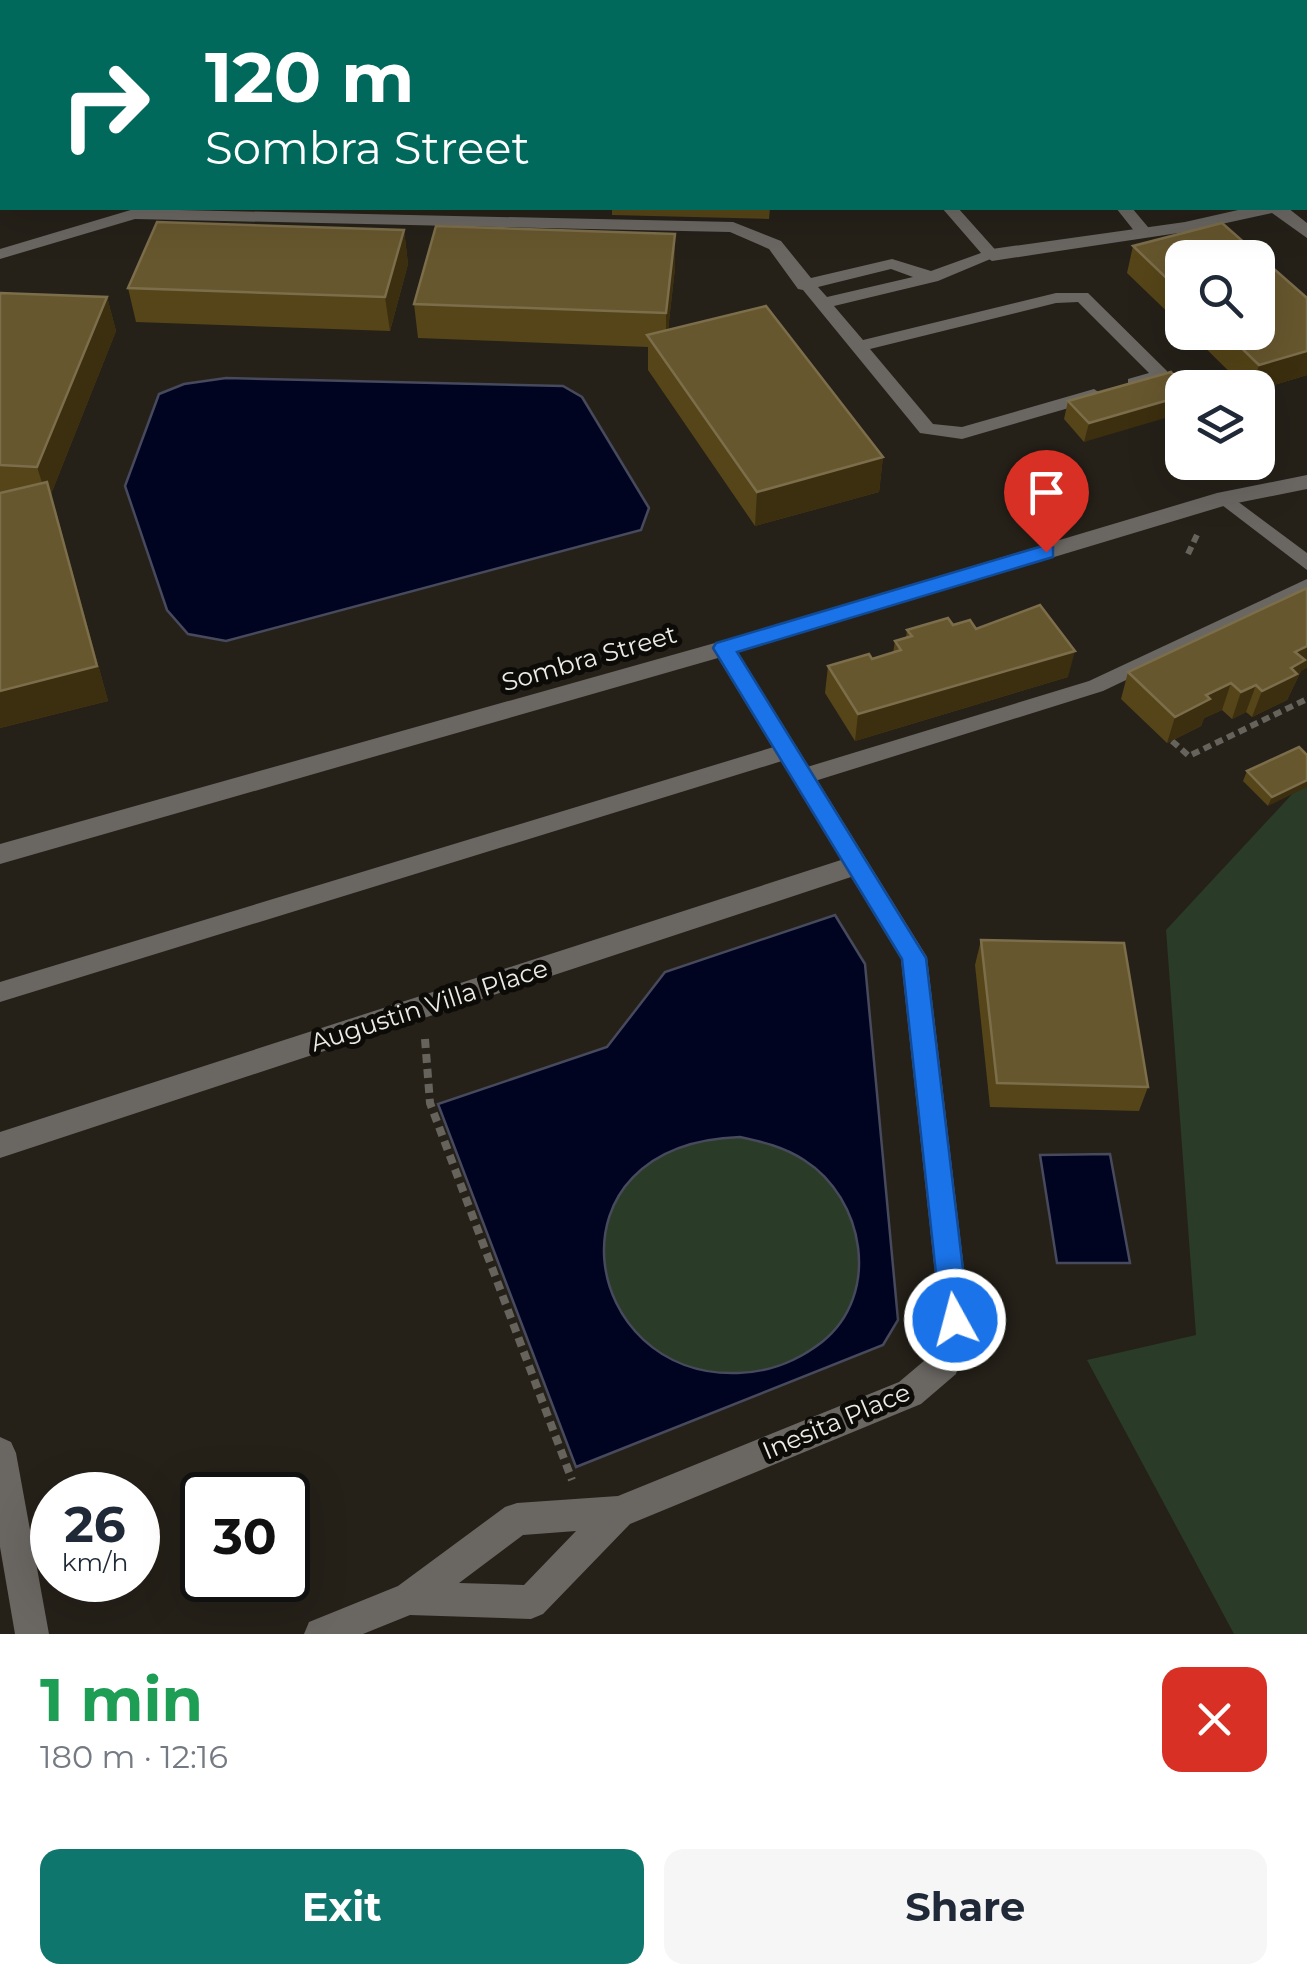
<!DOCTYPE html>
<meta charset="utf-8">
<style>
:root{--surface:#fff;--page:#f6f6f7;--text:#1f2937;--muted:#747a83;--accent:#0f766e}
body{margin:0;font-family:Montserrat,sans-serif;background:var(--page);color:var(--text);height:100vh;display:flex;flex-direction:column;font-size:38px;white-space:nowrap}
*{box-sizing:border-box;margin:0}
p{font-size:32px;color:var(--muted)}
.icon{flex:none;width:55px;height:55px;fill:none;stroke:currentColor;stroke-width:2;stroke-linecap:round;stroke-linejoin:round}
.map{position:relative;height:1634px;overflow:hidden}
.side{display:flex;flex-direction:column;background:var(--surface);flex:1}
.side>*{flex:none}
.hud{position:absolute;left:0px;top:0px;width:1308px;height:210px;box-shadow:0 10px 40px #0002;background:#00695c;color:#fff;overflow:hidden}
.buttons{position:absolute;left:1165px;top:240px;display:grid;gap:20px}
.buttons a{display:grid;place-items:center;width:110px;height:110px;border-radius:20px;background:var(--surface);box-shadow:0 10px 40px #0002;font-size:50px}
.speed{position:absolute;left:30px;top:1472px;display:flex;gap:20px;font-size:50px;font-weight:700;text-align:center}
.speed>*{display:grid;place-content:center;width:130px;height:130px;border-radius:50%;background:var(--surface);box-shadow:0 10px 40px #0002;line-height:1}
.speed small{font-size:25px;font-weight:400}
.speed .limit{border:5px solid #111;border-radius:15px;background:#fff;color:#111}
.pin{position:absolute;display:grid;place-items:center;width:85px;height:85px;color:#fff;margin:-102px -42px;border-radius:50% 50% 50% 0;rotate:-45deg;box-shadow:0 0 10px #0007}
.pin .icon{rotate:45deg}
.me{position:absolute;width:110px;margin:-55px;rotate:353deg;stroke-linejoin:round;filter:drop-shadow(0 0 8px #0008)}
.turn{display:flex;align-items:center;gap:35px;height:210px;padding:0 40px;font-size:45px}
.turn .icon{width:130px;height:130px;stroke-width:2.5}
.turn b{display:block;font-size:70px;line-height:85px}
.round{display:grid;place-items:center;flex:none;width:105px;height:105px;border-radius:20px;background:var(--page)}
.headline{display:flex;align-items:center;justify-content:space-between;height:170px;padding:0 40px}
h1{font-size:60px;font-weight:700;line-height:75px;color:#1e9e55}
.cta{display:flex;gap:20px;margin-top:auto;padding:20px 40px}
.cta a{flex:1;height:115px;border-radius:20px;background:var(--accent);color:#fff;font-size:40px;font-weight:700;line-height:115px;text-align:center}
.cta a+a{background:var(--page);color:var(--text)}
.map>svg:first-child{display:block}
</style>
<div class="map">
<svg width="1307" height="1634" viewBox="0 0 1307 1634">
<rect width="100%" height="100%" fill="#252119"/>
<!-- green -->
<path fill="#2a3b27" d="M1307,778V1634H1234L1087,1360L1196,1335L1166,930Z
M740,1137C763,1142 784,1147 804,1160C864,1198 882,1294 822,1342C796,1362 771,1372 738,1373C580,1379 539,1145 740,1137Z"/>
<!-- water -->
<path fill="#000421" stroke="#47495c" stroke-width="2.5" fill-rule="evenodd" d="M226,378L563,386L582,397L649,508L641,530L226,641L188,634L167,610L125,486L159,394L184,384Z
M835,915L865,964L898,1320L883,1345L576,1467L438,1104L607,1047L665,972ZM740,1137C763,1142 784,1147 804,1160C864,1198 882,1294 822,1342C796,1362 770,1372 738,1373C580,1379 539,1144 740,1137Z
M1110,1154L1130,1263H1057L1040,1155Z"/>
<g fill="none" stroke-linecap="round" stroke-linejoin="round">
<!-- path-far1 -->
<path stroke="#66635c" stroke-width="6" stroke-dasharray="8 5" stroke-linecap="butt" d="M1188,554L1197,535
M1172,741L1189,756L1307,699"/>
<!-- path -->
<path stroke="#66635c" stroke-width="8" stroke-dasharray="9 6" stroke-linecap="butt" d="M425,1039L430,1103L572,1480"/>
<!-- service -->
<path fill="#6a6763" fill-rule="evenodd" d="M595,0H609V2H595Z
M1305,24H1307V36H1305Z
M1307,165V175L1305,176V166Z
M942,208H958L1000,255L938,281L834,306L863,340L1056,293H1088L1167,371V379L1134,389L1128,387V379L1149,373L1078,302L1056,303L870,349L933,424L962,427L1094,389L1103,395L1100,399L962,439L920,433L803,290L798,289L769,249L730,232L135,219L0,259V249L134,209L733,222L781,241L811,278L892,259L931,271L981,253ZM891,269L913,277L827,297L818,287Z
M1116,208H1132L1153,233L1151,237H1139Z
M1225,492L1307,553V570L1218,502L1215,498L1218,494Z
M1307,579V594L1103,691L802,785L791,777L794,771L1089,681Z
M787,743L798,751L795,757L0,1002V982Z"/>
<!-- minor -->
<path fill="#6a6763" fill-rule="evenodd" d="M1247,208H1288L1307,223V238L1272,213L1185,232L992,261L983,255L992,249L1185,222Z
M1307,475V489L1227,505L738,652L927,957L970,1320L956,1374L921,1404L630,1524L543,1614L531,1619L410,1615L363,1634H304L309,1622L398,1586L505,1507L517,1503L618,1496L899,1382L931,1355L940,1320L901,959L851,877L0,1158V1132L841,860L718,658L0,864V844L722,641L1217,493ZM576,1531L524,1585L459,1583L523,1535Z
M0,1437L11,1442L16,1453L49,1634H15L0,1547Z"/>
<!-- tertiary -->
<path fill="#6a6763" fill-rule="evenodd" d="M905,0H1063L1065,2H907Z
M1284,0H1300L1301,2H1285Z"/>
</g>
<!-- wall -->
<path fill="#564518" d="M0,19L2,20V164H0Z
M1305,32H1307V106H1305Z
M612,208H770L769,219L612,215Z
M1222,223L1307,298V375L1258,390V388H1246L1189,332H1258V258H1182V326L1127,273L1133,246Z
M404,230L408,264L390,331L136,322L128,288Z
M675,268L668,330L883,457L879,492L755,526L648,370V347L418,338L414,304Z
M0,293L107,297L116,331L51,494L108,701L0,728Z
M1186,388L1084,442L1064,419L1068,401Z
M953,625L976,629L1068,677L855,741L825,693L828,666L872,659L893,653L895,641L906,638L907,630Z
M1301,671L1287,700L1252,717L1246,712L1232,719L1222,710L1204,718L1201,726L1167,743L1121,699L1128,672Z
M1299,747L1268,806L1243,781L1247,771Z
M981,940L1148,1087L1139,1111L990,1107L975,965Z"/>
<!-- shaded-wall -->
<path fill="#3c2f0f" d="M404,230L408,264L390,331L385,297Z
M675,234V268L666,348V313Z
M107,297L116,331L51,494L108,701L0,728V691L48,501L37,467Z
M1307,351V375L1258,390V388H1252L1259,365Z
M1182,396V413L1084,442L1089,423Z
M883,457L879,492L755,526L757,492Z
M1307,646V668L1301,671L1287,700L1252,717L1262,691L1295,652Z
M1075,651L1068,677L855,741L858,714Z
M1231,683L1222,710L1204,718L1201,726L1167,743L1175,717L1206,695Z
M1256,685L1246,712L1232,719L1241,692Z
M1307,780V787L1268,806L1272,797Z"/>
<!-- building -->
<path fill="#67572e" stroke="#7c6e4b" stroke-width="2.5" d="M0,19L2,20V131H0Z
M1305,32H1307V80H1305Z
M157,222L404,230L385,297L128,288Z
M1222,223L1307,298V351L1259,365L1225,332H1258V258H1182V293L1133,246Z
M436,226L675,234L666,313L414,304Z
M0,293L107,297L37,467L0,465Z
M766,306L883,457L757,492L647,335Z
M1171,372L1186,388H1182V396L1089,423L1068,401Z
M47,482L97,666L0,691V493Z
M1307,588V646L1295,652L1305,660L1291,668L1297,674L1262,691L1256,685L1241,692L1231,683L1206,695L1210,699L1175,717L1128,672Z
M1040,605L1075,651L858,714L828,666L869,654L872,659L901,650L895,641L912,636L907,630L948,618L953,625L970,620L976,629Z
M1299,747L1307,755V780L1272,797L1247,771Z
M981,940L1124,943L1148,1087L997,1083Z"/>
<!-- route -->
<path fill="#1a73e8" stroke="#114b97" stroke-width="2.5" d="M1046,545L1053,547V557L737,652L926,958L969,1320L965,1329L955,1333L945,1329L941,1320L902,959L713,648L716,643Z"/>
<g text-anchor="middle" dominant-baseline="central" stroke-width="10" stroke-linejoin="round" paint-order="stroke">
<!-- street labels -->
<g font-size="25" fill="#edebe5" stroke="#0d0b07">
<text transform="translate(589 658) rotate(-16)">Sombra Street</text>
<text transform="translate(429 1005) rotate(-18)">Augustin Villa Place</text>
<text transform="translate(836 1421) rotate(-23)">Inesita Place</text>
</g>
</g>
</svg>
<div class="buttons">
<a><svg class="icon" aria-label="search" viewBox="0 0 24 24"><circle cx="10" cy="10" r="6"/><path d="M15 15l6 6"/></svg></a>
<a><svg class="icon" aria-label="layers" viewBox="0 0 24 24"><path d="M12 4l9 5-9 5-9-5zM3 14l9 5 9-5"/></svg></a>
</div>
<div class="speed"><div>26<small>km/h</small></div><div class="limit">30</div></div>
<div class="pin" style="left:1046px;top:552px;background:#d93025"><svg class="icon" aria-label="arrive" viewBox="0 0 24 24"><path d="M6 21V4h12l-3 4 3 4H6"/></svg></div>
<svg class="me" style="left:955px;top:1320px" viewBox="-20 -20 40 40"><circle r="17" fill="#1a73e8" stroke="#fff" stroke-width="3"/><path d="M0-11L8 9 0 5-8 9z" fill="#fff"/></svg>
<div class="hud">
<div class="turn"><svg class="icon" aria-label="right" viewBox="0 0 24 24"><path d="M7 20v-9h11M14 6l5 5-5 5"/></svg><div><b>120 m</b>Sombra Street</div></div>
</div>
</div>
<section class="side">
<div class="headline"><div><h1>1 min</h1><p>180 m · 12:16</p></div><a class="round" style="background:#d93025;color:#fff"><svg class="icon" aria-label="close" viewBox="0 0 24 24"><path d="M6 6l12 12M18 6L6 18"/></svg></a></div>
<div class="cta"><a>Exit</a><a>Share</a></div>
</section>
